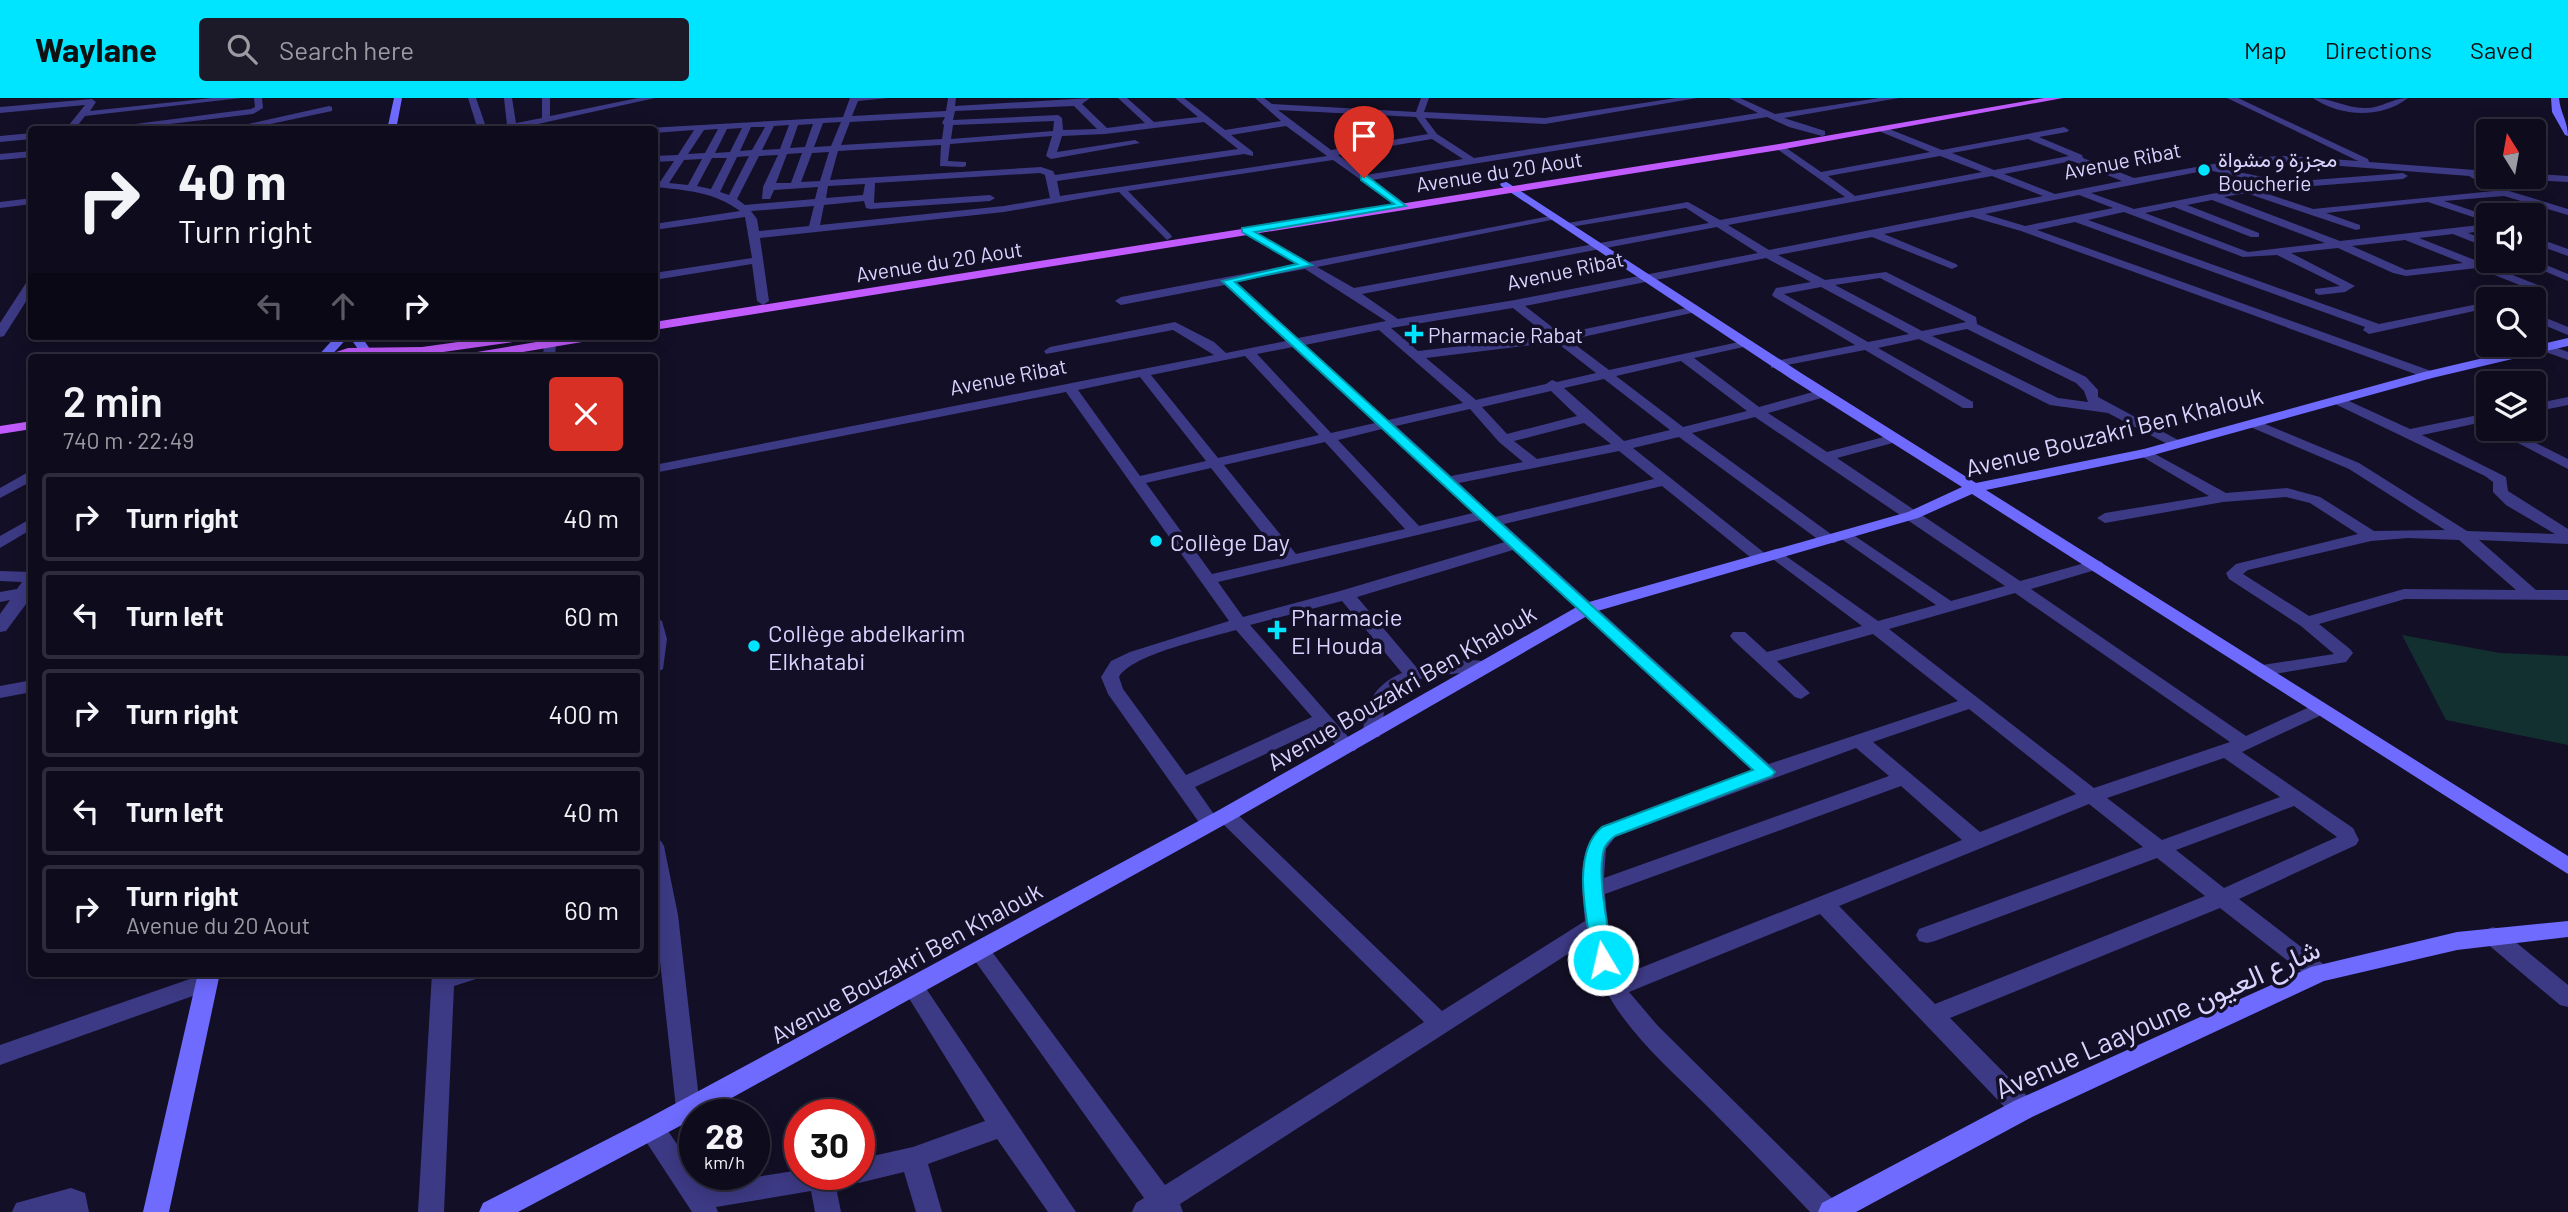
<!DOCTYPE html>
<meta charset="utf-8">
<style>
:root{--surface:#0e0b1c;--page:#1c1929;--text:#f1f3f6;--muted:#9b9ba3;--line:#2e2b3b;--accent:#00e5ff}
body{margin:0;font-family:Barlow,Vazirmatn,sans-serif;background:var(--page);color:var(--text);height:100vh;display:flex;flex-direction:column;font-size:26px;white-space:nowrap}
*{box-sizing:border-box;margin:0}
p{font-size:23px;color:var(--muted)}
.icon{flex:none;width:38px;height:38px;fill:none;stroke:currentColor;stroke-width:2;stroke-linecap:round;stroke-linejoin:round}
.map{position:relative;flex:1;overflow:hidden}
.panel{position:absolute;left:28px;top:256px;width:630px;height:623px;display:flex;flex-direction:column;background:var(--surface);border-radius:7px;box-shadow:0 4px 18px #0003,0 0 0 2px var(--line)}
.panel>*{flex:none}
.top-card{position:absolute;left:28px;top:28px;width:630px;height:214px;border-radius:7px;box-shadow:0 4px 18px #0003,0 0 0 2px var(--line);background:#0e0b1c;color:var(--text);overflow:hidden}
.needle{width:46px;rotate:349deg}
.controls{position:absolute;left:2476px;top:21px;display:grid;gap:14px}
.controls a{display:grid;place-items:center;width:70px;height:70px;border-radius:7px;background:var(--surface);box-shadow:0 4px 18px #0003,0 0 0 2px var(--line);font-size:35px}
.speed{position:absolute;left:679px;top:1001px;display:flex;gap:14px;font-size:35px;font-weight:700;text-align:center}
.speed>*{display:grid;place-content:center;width:91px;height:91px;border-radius:50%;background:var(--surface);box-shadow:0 4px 18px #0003,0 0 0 2px var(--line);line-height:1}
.speed small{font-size:18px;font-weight:400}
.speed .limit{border:10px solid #d22;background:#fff;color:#111}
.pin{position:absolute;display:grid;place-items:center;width:60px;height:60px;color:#fff;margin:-72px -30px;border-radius:50% 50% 50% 0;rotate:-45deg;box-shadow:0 0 7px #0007}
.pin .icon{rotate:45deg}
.me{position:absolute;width:77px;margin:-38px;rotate:351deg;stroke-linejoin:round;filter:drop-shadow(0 0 5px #0008)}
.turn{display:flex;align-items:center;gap:24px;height:147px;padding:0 35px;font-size:32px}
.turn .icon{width:91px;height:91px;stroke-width:2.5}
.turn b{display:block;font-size:49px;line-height:60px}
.lanes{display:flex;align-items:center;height:66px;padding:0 35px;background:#0003;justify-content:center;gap:35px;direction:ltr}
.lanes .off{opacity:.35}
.round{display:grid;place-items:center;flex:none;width:74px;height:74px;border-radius:7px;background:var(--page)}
.summary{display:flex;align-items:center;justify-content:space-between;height:119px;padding:0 35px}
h1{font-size:42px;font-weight:600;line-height:52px}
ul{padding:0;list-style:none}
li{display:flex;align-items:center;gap:21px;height:88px;margin:0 14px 10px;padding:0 21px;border:4px solid var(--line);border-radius:7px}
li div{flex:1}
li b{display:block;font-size:26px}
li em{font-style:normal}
header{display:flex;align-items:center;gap:42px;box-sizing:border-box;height:98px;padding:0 35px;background:var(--accent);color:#111}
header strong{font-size:33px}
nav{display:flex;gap:38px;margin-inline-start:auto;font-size:24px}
.search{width:490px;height:63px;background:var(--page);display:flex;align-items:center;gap:18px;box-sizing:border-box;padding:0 24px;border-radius:7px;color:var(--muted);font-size:26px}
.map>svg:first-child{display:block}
</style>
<header>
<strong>Waylane</strong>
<div class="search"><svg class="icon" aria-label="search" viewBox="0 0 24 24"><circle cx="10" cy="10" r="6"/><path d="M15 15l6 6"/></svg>Search here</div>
<nav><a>Map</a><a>Directions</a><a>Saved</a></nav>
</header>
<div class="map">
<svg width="2568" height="1114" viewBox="0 0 2568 1114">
<rect width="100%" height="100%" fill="#130f26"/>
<!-- green -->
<path fill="#12302f" d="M2402,537L2500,555L2568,558V647L2446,622Z"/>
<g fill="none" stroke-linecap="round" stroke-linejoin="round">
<!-- street -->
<path fill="#3d3a85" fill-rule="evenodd" d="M212,0H241L85,18L74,32H65L85,7L0,15V9L92,1L96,4L90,13Z
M254,0H262L263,10L253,16L120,32H89L251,11L255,9Z
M468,0H476L487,32H478Z
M504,0H512L516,25L542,20V0H550V18L638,0H655L511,32H491L507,27Z
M850,0H888L858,3L852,18L946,13L948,0H956L955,8L1090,0L1082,6L1107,30L1145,25L1118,0H1127L1154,24L1198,19L1175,0H1184L1225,32L1281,23L1255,0H1264L1272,6L1416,14L1421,0H1429L1424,14L1545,20L1676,0H1697L1545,26L1425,20L1437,36L1474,60L1758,15L1729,0H1740L1775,16L1879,0H1899L1784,20L1825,33V37L1822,38L1789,29L1767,19L1372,82L1406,106L1407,108L1402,111L1333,62L1128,93L1171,137L1172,139L1167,142L1119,94L1004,114L760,140L769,203L763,207L757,203L752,166L654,182V175L752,160L745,119L654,132V126L740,113C715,94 685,92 654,89V83L660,84L674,63L654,64V58L678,57L694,32L654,35V32L648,30L843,19ZM1074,8L1097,31L1063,32L1062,20L1058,17L953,22L955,13ZM1278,12L1416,19L1428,36L1331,52ZM945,19L942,25L944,27L942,41L841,47L850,24ZM1054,23L1053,33L951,41L953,27ZM841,24L831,48L814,49L823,25ZM1204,24L1238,51L1055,77L1053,73L1041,69L830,82L838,53L941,47L940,68L963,69L966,68V64L948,63L950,46L1052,38L1046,58L1051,61L1140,45L1135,42L1057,54L1062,38L1105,36ZM813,26L805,49L790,50L798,27ZM789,27L780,51L762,52L774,28ZM1286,28L1327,58L1060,98L1057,83L1244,56L1253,58V54L1231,37ZM751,29H765L752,52L740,53ZM742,30L730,54L715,55L727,31ZM718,31L705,55L688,56L704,32ZM1432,41L1463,61L1366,77L1338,57ZM829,54L820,83L801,84L812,55ZM802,55L791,85H776L787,56ZM778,57L763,89L762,101H770L774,92L818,89L815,101L745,107L737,101L759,58ZM749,58L729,97L720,94L737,59ZM712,60H727L711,91L697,88ZM702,61L688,87L669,85L684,62ZM1040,75L1045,77L1050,100L1004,108L820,127L824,107L864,103L866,110L870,111L990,103L995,100L990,97L874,105L875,85ZM865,86L863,97L826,100L828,88ZM814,108L809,128L759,133L757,121L751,113Z
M2227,0H2238L2368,61L2369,64L2488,73L2489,79H2484L2509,93L2568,111V117L2504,98L2444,103L2488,118V124L2428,104L2326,115L2360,127V131L2356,132L2246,95L2224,99L2340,143L2488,126V132L2468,135L2488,143V150L2453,136L2419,140L2538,187L2537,195L2522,201H2504L2527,190L2477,170L2406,178L2393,175L2338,150L2291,155L2355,188L2345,194L2319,197L2315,195V191L2340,188L2277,157L2243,159L2124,114L2088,122L2379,226L2488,204V210L2369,236L2363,232L2365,229L2075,124L2037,132L2434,274L2436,277L2429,281L2021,133L1972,119L1884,136L1956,166L1958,168L1952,171L1872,139L1778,157L1825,182L1886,174L1976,219L1977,226L2086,279L2098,292V299L2180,343V349L2175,350L2108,315L2050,307L1919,241L1878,250L1973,304V310H1963L1865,252L1771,270V264L1855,247L1774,199L1772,197L1776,190L1811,184L1766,160L1525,208L1561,236L1696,208V214L1569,242L1609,272L1748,242V248L1694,260L1759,309L1820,292L1825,293V299L1768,315L1827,354L1895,336L1900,337V343L1837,360L2020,483L2096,462L2102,464L2104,467L2102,470L2031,491L2246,638L2316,606L2322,604L2331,610L2328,614L2242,654L2353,730L2359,742L2356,747L2239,801L2327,869L2330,875L2327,881L2319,884L2311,881L2220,810L1950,920L2032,1003L2035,1011L2032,1019L2023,1022L2014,1019L1820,816L1629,894L1658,928L1837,1105L1841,1114H1810C1777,1079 1743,1044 1709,1010C1659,960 1602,915 1588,843L1180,1106L1183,1114H1132L1136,1105L1144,1100L968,853L971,847L979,844L987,847L1165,1087L1424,924L1219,722L1216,717L1219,712H1233L1442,913L1585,823C1582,792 1576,753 1601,729L1752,672L1513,452L1357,499L1417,570C1433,566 1483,556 1494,568C1483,581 1418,567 1391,598C1380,610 1386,626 1379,639H1365L1363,635C1365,606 1374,587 1402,575L1342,503L1250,527L1357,649L1355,653H1341L1321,630L1195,689L1220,725L1217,730H1203L1108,596L1101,579L1111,563L1130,554L1229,523L1066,294L654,375V367L1214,257L1173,232L1046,256L1044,253L1050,249L1175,224L1214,244L1226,255L1286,243L1225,187L1121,207L1115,203L1121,199L1296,166L1242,134L1241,132L1246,129L1309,164L1556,117L1561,120L1317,169L1354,190L1709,125L1686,110L1564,130V126L1568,125L1688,104L1720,122L1845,99L1774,49L1782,47L1821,74L1930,54L1881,34L1879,32L1884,29L1942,52L2064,29L2069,32L2067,34L2039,39L2082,57L2083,60L2134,80L2253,59L2290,58L2358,63ZM2028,41L2069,58L1994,72L1952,55ZM1940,58L1982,74L1855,98L1828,78ZM2072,63L2122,83L2055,96L2004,76ZM2290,64L2469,78L2494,93L2313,111L2247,89L2134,111L2091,95L2208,72L2287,90L2403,81L2408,78L2403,75L2287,84L2219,70L2253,65ZM1992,78L2043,98L1769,152L1728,127ZM2079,97L2113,110L2025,128L1985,116ZM2212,102L2325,145L2248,154L2145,115L2174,109L2251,139H2259V135L2187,107ZM1717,129L1758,155L1515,202L1398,221L1362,196ZM2405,142L2463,165L2406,172L2352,148ZM1305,171L1386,223L1298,240L1236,184ZM1880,180L1966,224L1922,233L1835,187ZM1821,189L1909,236L1868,244L1784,196ZM1513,210L1548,238L1418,253L1391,230ZM1967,231L2076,285L2084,293L2088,304L2058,300L1932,238ZM1379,232L1463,305L1388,322L1305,247ZM1556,244L1596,275L1557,284L1552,282L1546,286L1476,302L1426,260ZM1293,249L1375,325L1331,335L1257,256ZM1245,258L1319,337L1218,360L1151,277ZM1681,263L1747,313L1683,329L1616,278ZM1140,279L1206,363L1140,378L1078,292ZM1604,281L1670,332L1624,343L1564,290ZM1551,293L1577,318L1507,336L1482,309ZM1470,311L1499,344L1523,364L1451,378L1396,328ZM1755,319L2005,488L1951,503L1846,432L1838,437L1840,440L1936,507L1878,523L1776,451L1770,453L1768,456L1770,459L1862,528L1767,554L1745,534H1733L1730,538L1733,542L1795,599L1801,601L1810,595L1777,563L1873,536L1958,603L1769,666L1504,426L1662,388L1755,463H1767L1769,460L1767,457L1633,350L1679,339L1823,445H1835L1837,442L1835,439L1692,335ZM1584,325L1611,346L1537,361L1514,343ZM1382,331L1473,415L1419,428L1338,342ZM1325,344L1405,431L1296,456L1224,367ZM1619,353L1654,381L1495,419L1459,385ZM1211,370L1282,460L1212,476L1146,385ZM1481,422L1505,444L1340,493L1243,519L1218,484ZM2015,495L2230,644L2094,690L1889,531ZM1236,532L1312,619L1186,677L1123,591L1119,579C1132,556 1209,540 1236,532ZM1969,611L2076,696L1980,734L1873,644ZM1856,650L1889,678L1604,780L1606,751L1615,739ZM2224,660L2280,699L2162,742L2107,700ZM1901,688L1962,742L1620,878L1609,840L1605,796ZM2089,706L2143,749L1919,831L1916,837L1919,843L1927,845L1935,843L2157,760L2205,798L1935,906L1839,808ZM2294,708L2337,739L2224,790L2176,752Z
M2313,0C2331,0 2346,10 2364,10C2380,11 2392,0 2408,0C2381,21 2341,19 2313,0Z
M329,8L332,9V13L242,32H222Z
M32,35V41L0,44V38Z
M32,53V59L0,62V56Z
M2534,76L2568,78V84L2529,82L2524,79H2534Z
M32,100V106L0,110V104Z
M2534,139L2568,151V158L2534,146Z
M2534,162L2568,176V183L2520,163Z
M32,181V194L4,238L0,239V225L28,182Z
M2534,215L2568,229V237L2534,223Z
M550,241L556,245L555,259H543L544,245Z
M2544,245L2568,254V262L2540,252L2538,249Z
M2338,298L2410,331L2488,315V323L2422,337L2506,379L2508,393L2568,431V446L2479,442L2536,492H2568V502L2405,501L2319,526L2350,551L2353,555L2346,564L2262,578L2256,576L2253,572L2256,568L2334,556L2301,528L2229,481L2226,475L2236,466L2358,436L2310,405L2286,399L2223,404L2105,425L2097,420L2105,415L2209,398L2141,358V352L2146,351L2226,395L2287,390L2320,399L2374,433L2445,432L2349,371L2248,328L2246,325L2253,321L2359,365L2467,433L2555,436L2506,407L2493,394V384L2485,378L2333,305V299ZM2408,440L2459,442L2516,492L2404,491L2309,518L2243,476L2248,472L2371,443Z
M2568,299V307L2534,314V306Z
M2491,331H2508L2568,361V371Z
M32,372V383L0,400V390Z
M32,420V431L0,450V438Z
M0,473L32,474V498L6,533L0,534V516L10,502L0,504V494L17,491L22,484L0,483Z
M654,518L662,523L667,541L663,571L654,576Z
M32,582V594L0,600V588Z
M654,741L661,743L664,748L678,817L700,1010L697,1017L688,1021L679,1018L676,1010L654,808Z
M2493,829L2501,832L2568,887V909L2560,907L2485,844L2482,838L2485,832Z
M207,875L215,878L218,884L215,890L0,967V947Z
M432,875H479L476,881L454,888L444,1114H418Z
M913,880L921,883L1076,1114H1048L997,1041L928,1066L942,1114H916L904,1074L859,1085L854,1083L836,1089L841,1114H815L811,1093L716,1109L718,1114H692L643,1039L639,1031L643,1023L652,1020L661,1023L695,1072V1076H698L705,1087L800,1072V1076H859V1061L913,1049L985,1023L902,889L905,883Z
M71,1090L85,1095L89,1114H12L16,1105Z"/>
<!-- secondary -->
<path fill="#6f6bff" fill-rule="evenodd" d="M394,0H402L396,32H387Z
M2551,0H2559C2560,14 2568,24 2568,38L2565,37L2552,14Z
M1505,83L1801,275L1976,385L2144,351L2424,274L2568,240V248L2432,280L2146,359L1986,392L2568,758V776L1972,396L1918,420L1594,514L1233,722L701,1017H695V1020L518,1114H479L483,1105L643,1023L1219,712L1582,506L1908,414L1962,389L1791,281L1501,88L1500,86Z
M336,238H361L372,254L370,257H362L349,238L330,259H317Z
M2568,823V839L2457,852L2324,883L2032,1019L1856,1114H1818L1822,1105L2014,1003L2311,869L2457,834Z
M198,875H220L169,1114H143Z"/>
<!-- primary -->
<path fill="#c25bff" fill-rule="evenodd" d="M2044,0H2063L1779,52L654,232V224L1779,46Z
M501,238H533L527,242L422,257L321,259L348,250L422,249Z
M572,238H600L594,242L493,259H465L471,255Z
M32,323V331L0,336V328Z"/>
</g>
<!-- route -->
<path fill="#00e5ff" stroke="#0095a6" stroke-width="2" d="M1361,78H1367L1406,108L1255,134L1312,167L1235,184L1775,674L1772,678L1615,738C1610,742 1606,745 1604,751C1596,777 1609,833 1613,862L1610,868L1603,870L1596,868L1593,862C1588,824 1569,756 1602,729L1753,672L1222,183L1297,166L1242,134V130L1394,106L1361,82Z"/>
<!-- markers -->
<g fill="#00e5ff" stroke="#130f26" stroke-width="2.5">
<circle cx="2204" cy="72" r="7"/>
<path d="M1410.5 225.5h7v7h7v7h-7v7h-7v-7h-7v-7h7z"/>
<circle cx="1156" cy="443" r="7"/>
<path d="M1273.5 521.5h7v7h7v7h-7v7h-7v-7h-7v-7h7z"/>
<circle cx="754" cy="548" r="7"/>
</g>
<g text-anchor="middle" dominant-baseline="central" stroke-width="7" stroke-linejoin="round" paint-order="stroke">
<!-- far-poi labels -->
<g font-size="21" fill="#d9d4ff" stroke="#130f26" text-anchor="start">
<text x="2218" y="60">مجزرة و مشواة<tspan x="2218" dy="24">Boucherie</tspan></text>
<text x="1428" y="236">Pharmacie Rabat</text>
</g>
<!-- far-street labels -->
<g font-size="21" fill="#d9d4ff" stroke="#130f26">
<text transform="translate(2122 62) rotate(-11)">Avenue Ribat</text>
<text transform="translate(1499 73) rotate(-9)">Avenue du 20 Aout</text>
<text transform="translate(939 163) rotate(-9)">Avenue du 20 Aout</text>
<text transform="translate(1565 172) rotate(-12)">Avenue Ribat</text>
<text transform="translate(1008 278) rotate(-11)">Avenue Ribat</text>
</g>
<!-- street labels -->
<g font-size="24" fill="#d9d4ff" stroke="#130f26">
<text transform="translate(2114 333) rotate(-14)">Avenue Bouzakri Ben Khalouk</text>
<text transform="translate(1401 589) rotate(-30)">Avenue Bouzakri Ben Khalouk</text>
<text transform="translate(906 864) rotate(-29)">Avenue Bouzakri Ben Khalouk</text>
</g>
<!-- poi labels -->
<g font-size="24" fill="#d9d4ff" stroke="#130f26" text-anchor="start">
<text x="1170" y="443">Collège Day</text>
<text x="1291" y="518">Pharmacie<tspan x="1291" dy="28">El Houda</tspan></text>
<text x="768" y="534">Collège abdelkarim<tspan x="768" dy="28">Elkhatabi</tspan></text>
</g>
<!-- near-street labels -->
<g font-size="28" fill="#d9d4ff" stroke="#130f26">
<text transform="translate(2157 920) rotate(-24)">Avenue Laayoune شارع العيون</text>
</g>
</g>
</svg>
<div class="controls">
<a><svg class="needle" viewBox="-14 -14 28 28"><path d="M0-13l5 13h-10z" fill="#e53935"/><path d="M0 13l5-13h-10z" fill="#9b9ba3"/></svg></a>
<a><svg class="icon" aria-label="sound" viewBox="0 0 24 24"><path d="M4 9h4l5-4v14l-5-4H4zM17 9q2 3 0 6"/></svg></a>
<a><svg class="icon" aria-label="search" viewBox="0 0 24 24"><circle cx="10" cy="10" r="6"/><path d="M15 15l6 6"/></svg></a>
<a><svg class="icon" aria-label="layers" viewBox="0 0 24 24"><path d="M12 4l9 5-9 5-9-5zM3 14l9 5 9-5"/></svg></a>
</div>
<div class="speed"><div>28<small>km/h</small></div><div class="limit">30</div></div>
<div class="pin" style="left:1364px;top:80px;background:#d93025"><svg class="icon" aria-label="arrive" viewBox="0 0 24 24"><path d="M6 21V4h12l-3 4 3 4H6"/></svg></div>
<svg class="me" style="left:1603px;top:862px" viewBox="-20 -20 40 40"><circle r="17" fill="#00e5ff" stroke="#fff" stroke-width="3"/><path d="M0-11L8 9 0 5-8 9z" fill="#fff"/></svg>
<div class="top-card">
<div class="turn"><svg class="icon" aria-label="right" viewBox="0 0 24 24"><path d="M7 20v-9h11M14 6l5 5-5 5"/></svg><div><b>40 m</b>Turn right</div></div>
<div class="lanes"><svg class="icon off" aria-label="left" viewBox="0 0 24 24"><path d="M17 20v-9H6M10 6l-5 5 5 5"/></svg><svg class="icon off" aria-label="ahead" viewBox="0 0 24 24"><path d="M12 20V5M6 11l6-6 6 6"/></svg><svg class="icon" aria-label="right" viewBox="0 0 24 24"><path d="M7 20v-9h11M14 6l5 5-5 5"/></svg></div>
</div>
<section class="panel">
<div class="summary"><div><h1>2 min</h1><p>740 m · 22:49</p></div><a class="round" style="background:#d93025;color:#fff"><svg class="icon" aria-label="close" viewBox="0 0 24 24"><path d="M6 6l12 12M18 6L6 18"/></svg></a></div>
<ul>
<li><svg class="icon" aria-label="right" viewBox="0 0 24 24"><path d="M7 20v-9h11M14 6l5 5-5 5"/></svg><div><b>Turn right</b></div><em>40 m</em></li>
<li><svg class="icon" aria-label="left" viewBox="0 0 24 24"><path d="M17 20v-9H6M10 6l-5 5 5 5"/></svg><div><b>Turn left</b></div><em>60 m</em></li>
<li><svg class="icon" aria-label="right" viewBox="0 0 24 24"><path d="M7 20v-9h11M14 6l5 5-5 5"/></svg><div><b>Turn right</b></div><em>400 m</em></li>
<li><svg class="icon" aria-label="left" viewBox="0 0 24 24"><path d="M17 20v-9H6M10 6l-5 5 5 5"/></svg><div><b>Turn left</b></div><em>40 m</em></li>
<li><svg class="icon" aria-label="right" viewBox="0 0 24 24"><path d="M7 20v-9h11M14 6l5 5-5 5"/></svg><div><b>Turn right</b><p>Avenue du 20 Aout</p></div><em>60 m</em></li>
</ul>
</section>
</div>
